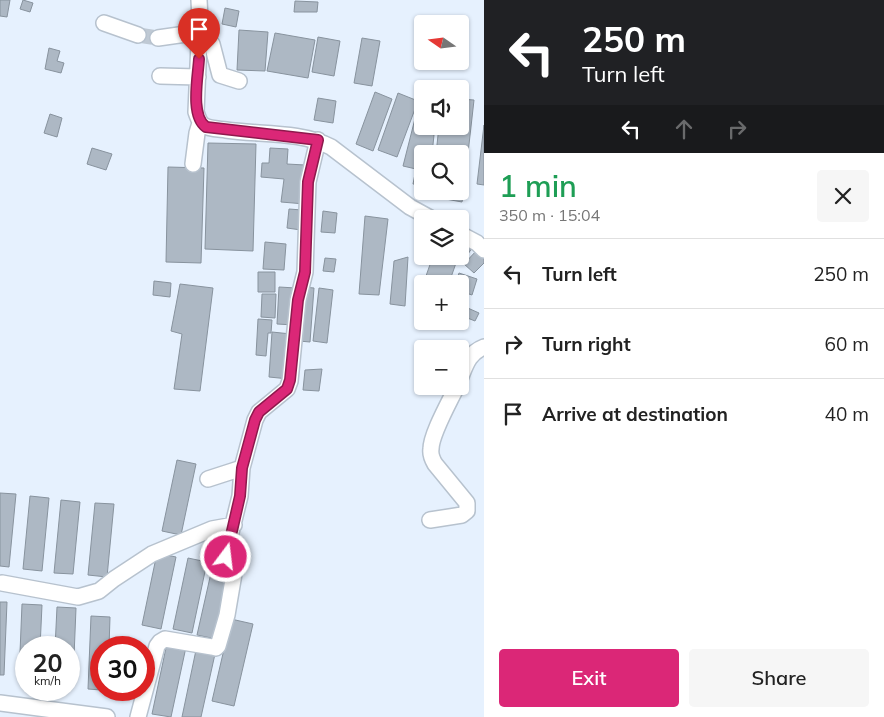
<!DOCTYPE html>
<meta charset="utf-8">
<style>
:root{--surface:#fff;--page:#f6f6f6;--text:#222;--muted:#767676;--line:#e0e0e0;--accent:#db2777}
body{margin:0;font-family:Mulish,sans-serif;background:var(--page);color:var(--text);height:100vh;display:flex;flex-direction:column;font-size:19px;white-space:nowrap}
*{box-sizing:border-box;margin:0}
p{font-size:16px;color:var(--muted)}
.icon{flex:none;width:28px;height:28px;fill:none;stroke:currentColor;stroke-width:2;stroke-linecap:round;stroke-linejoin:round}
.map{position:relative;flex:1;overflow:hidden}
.sheet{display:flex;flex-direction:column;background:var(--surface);width:400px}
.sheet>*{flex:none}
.guide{background:#202124;color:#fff;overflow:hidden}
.needle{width:32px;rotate:284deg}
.controls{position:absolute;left:414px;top:15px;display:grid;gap:10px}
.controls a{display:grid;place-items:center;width:55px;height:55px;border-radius:5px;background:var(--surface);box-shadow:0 1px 4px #0004;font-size:25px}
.speed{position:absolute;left:15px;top:636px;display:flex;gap:10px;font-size:25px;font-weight:700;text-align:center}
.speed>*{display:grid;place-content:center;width:65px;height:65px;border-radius:50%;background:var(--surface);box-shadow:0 1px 4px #0004;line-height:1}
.speed small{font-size:12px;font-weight:400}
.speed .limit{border:8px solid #d22;background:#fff;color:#111}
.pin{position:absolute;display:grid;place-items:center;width:42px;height:42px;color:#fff;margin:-51px -21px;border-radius:50% 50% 50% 0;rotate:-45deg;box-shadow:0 0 5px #0007}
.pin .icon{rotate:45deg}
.me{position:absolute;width:55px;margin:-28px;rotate:15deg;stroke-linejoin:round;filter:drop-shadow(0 0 4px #0008)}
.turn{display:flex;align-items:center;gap:18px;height:105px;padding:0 15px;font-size:22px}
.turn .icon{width:65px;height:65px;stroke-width:2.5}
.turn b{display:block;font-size:35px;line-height:42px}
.lanes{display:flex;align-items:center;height:48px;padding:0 15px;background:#0003;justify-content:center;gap:25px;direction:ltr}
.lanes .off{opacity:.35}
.round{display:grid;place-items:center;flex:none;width:52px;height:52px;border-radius:5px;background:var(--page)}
.headline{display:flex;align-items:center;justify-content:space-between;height:85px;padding:0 15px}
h1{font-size:30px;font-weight:600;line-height:38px;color:#1e9e55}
.primary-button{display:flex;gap:10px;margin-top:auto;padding:10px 15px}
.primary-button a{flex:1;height:58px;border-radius:5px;background:var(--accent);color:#fff;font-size:20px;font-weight:600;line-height:58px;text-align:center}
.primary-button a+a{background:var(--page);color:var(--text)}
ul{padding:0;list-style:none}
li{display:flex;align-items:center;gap:15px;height:70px;padding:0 15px;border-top:1px solid var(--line)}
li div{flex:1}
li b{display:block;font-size:19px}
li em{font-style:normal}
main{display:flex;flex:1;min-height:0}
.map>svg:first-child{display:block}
</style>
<main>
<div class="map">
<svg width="484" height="717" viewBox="0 0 484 717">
<rect width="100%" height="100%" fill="#e6f1fe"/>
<!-- building -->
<path fill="#adb8c4" stroke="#88939e" d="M0,0H10L7,17L0,16Z
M23,0L33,3L30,12L20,9Z
M295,1L318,2L317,12H294Z
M225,8L239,11L236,27L222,24Z
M239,30L268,32L265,71L237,70Z
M275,33L315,40L308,78L267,71Z
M318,37L340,41L334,76L312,72Z
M362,38L380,41L372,86L354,83Z
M49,48L60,51L57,61L64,63L61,73L45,69Z
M375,92L392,99L373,151L356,144Z
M398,93L418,101L397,157L378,150Z
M421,95H422V126H431L430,129L425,128L424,132L434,135L432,154H422V185L413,184L416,169L403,166Z
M318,98L336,101L333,123L314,120Z
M460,99L474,100L465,180L460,179V154H436L439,126H460Z
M50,114L62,118L57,137L44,133Z
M484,125V185L477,184Z
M208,143L256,144L253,251L205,249Z
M92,148L112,154L106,170L87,164Z
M270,148L288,149L287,164L305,165V204L281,202L284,179L261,177L262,163H269Z
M168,167L204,168L201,263L166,262Z
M460,184L465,185L462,202L429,196L430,191H460Z
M289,209L302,210L301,230L287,228Z
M323,211L337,213L335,233L321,232Z
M365,216L388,219L379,295L359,294Z
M463,238L474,245L464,260L458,256H460V243Z
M265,242L286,244L284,270L263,269Z
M477,250L484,257V263L474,273L464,264Z
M433,256L456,263L449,283L426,276Z
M408,257L405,306L390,304L394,261Z
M325,258L336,259L334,272L323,271Z
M258,272H275V292H258Z
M459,273L477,279L472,295L460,291V284H455Z
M154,281L171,283L170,297L153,295Z
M180,284L213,288L200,391L174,389L182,334L171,331Z
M279,287L296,288L294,325L277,324Z
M303,287L314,288L310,342L299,341Z
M319,288L333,290L327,343L313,341Z
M262,294H276L275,318L261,317Z
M461,305L479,313L475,321L460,315Z
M258,319L272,320L271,333H268L266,356L256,355Z
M272,332L291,334L289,379L269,377Z
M322,369L319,391L303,390L305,370Z
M177,460L196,464L181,535L162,531Z
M0,493L16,494L9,567L0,566Z
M30,496L49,498L42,571L23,569Z
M61,500L80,502L73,574L54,573Z
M95,503L114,504L107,577L88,575Z
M157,553L176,557L161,629L142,625Z
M188,558L207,562L192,633L173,629Z
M213,564L231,567L216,639L197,635Z
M0,602H7L4,675H0Z
M22,604L42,605L40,648H26V678L19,677Z
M57,607L76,608L73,681H69V648H55Z
M91,616L110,617L109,648H101V690L88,689Z
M231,619L253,624L234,706L212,701Z
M167,643L186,647L171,717L152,714Z
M196,650L215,654L201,717H182Z"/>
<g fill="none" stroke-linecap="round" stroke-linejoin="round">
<!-- minor-tunnel -->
<path stroke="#bfc9d4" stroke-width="15" stroke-dasharray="15 8" stroke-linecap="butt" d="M138,35L158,38"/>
<defs>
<path id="minor" d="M199,0L200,19L196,112C198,117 199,122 203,125C209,129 219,129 226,130C260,135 300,131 331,147L410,207L432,219
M104,23L138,35
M158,38L200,32
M200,40L209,41L212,44L220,75L239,81
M160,76L198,77
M193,164L197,133L200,123
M460,234L477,243L484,250
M460,379C466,364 469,353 484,347
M208,479L242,468
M430,520L462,515L467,511V503L435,464C432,459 430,455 431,449C431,434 450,401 457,386
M2,583L78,597L99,591L114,579L152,554L212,529L234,525
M0,703L107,717
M138,717L157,646L160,642L165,639L212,647L216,648L218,646L227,615L235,568L234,566L227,563L225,557L240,496L242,468L255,420L259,412L287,389L290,381L298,300L305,272L308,182L318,140"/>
</defs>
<!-- minor casing -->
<use href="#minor" stroke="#b7c2ce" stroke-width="18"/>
<!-- minor -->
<use href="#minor" stroke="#fff" stroke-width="15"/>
</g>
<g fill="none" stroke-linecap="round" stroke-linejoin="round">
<defs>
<path id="route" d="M199,59C198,77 190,116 206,127L318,140L308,182L305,272L298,300L290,380L287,389L259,412L255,420L242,468L240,496L226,557"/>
</defs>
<!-- route casing -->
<use href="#route" stroke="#8e194d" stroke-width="12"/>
<!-- route -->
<use href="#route" stroke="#db2777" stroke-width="9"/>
</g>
</svg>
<div class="controls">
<a><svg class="needle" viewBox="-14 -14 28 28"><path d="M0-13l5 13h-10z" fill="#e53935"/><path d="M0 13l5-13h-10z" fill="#767676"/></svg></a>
<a><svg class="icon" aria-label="sound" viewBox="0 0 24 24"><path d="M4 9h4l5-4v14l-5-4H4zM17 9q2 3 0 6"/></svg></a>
<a><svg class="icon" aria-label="search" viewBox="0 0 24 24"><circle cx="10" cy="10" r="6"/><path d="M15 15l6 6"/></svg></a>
<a><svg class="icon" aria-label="layers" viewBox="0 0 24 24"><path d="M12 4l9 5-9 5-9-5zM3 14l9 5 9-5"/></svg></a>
<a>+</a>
<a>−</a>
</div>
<div class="speed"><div>20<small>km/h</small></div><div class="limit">30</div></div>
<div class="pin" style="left:199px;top:59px;background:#d93025"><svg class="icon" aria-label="arrive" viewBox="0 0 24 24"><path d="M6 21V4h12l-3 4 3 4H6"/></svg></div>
<svg class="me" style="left:226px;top:557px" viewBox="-20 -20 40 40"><circle r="17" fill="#db2777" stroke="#fff" stroke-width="3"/><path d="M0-11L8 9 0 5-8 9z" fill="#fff"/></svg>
</div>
<section class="sheet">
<div class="guide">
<div class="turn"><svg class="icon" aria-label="left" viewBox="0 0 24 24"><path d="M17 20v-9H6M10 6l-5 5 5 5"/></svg><div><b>250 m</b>Turn left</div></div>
<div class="lanes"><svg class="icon" aria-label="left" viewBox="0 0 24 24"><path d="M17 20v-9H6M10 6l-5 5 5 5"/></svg><svg class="icon off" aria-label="ahead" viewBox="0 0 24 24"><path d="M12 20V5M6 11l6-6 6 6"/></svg><svg class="icon off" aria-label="right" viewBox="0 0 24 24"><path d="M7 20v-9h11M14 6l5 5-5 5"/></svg></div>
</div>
<div class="headline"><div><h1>1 min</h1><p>350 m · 15:04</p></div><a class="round"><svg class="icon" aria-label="close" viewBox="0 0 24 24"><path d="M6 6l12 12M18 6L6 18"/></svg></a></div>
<ul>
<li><svg class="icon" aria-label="left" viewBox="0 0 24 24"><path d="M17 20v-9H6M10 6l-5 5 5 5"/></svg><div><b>Turn left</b></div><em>250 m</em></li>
<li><svg class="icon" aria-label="right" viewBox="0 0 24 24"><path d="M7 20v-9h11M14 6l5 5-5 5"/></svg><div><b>Turn right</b></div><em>60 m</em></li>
<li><svg class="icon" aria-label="arrive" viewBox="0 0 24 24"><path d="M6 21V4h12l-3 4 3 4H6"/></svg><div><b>Arrive at destination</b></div><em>40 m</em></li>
</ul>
<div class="primary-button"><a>Exit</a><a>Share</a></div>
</section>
</main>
